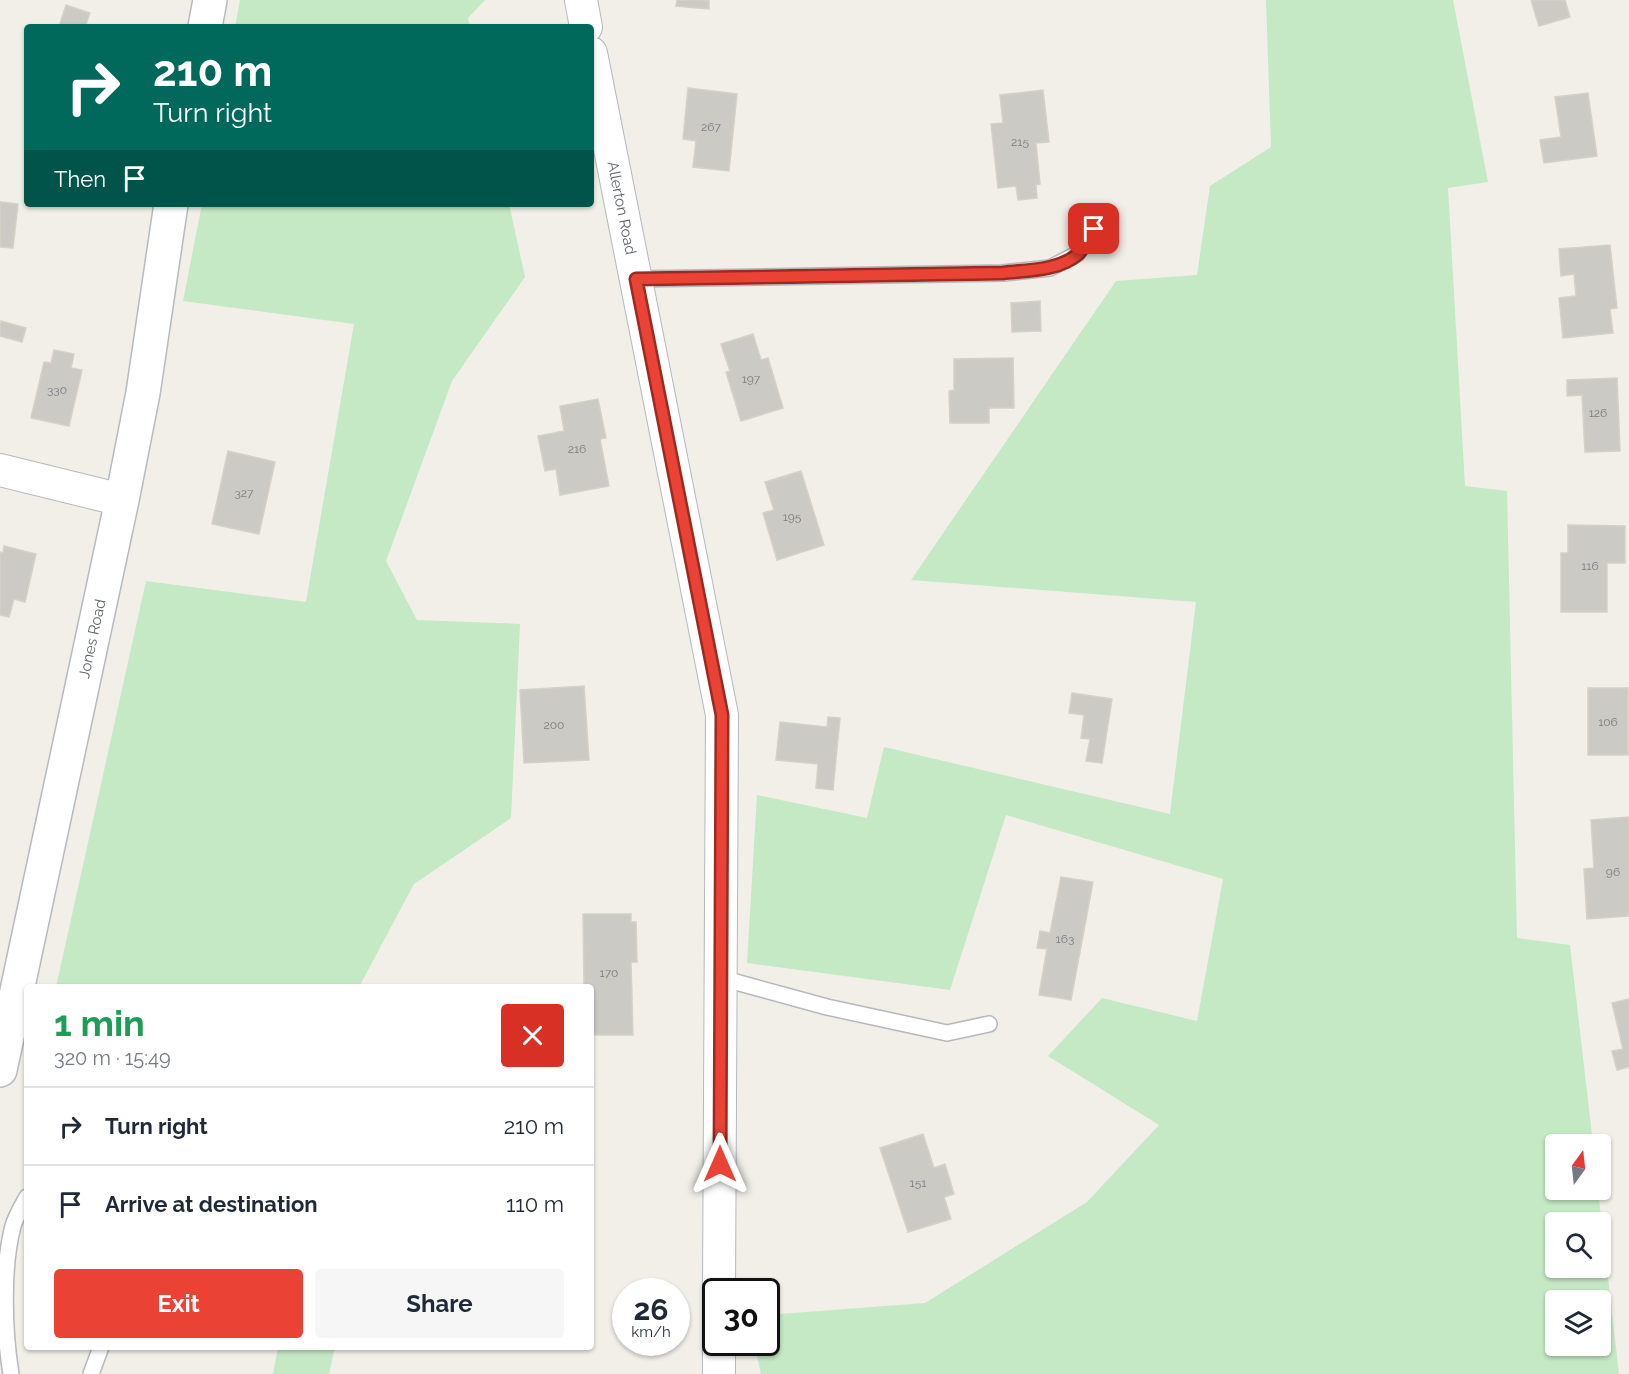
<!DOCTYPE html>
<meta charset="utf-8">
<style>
:root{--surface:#fff;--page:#f6f6f7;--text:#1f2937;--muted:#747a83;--line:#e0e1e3;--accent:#ea4335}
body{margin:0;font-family:Raleway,sans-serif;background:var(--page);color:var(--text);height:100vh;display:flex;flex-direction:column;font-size:22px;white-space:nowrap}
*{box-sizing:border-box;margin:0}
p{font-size:20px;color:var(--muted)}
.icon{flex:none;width:33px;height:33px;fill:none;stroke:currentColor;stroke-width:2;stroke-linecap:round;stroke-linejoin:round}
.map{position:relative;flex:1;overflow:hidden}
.side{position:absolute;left:24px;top:984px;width:570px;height:366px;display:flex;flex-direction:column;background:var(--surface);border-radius:6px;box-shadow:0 2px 4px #0004}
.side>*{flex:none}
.hud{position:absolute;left:24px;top:24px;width:570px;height:183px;border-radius:6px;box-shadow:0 2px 4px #0004;background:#00695c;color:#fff;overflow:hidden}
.needle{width:39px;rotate:15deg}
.fabs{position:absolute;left:1545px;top:1134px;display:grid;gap:12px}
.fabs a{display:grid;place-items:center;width:66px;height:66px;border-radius:6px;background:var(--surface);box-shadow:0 2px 4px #0004;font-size:30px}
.speed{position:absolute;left:612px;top:1278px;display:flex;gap:12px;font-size:30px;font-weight:700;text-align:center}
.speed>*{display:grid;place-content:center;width:78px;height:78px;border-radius:50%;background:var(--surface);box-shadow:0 2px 4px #0004;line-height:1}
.speed small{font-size:15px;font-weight:400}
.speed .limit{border:3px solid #111;border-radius:9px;background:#fff;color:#111}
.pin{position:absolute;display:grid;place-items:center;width:51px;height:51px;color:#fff;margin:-26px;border-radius:12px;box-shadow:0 3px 9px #0006}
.me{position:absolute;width:66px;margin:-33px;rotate:0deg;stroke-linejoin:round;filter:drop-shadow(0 0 4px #0008)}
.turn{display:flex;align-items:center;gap:21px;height:126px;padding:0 30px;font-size:27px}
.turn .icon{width:78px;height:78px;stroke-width:2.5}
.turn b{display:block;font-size:42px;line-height:51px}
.then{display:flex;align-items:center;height:57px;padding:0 30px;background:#0003;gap:12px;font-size:22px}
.round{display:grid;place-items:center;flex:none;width:63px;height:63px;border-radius:6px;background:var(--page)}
.headline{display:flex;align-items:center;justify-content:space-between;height:102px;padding:0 30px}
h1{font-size:36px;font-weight:700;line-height:45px;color:#1e9e55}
.action{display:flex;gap:12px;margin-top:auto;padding:12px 30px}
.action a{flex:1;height:69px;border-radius:6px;background:var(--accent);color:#fff;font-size:24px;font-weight:700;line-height:69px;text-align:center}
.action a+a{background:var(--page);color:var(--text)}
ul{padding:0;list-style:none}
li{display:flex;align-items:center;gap:18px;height:78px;padding:0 30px;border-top:2px solid var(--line)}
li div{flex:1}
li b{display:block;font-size:22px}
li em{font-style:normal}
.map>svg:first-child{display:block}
</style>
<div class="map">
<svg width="1629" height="1374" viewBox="0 0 1629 1374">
<rect width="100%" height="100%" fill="#f1efe8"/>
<!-- green -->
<path fill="#c5e8c5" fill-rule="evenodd" d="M240,0H485L468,18L470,27H235Z
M1266,0H1453L1488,182L1448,188L1465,486L1507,491L1517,938L1570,945L1593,1144H1556V1190H1598L1619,1374H761L754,1343L766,1342L767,1315L925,1303L1087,1202L1159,1125L1048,1056L1102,998L1197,1021L1223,879L1006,815L950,990L747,963L757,795L867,818L884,747L1170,814L1196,602L911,580L1116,281L1197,275L1210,186L1271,147ZM1556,1222H1600V1268H1556ZM1556,1300H1600V1346H1556Z
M202,204H509L525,277L452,381L386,561L417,620L520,624L511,818L414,884L359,987H56L146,581L306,602L354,324L183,301Z
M278,1347H335L329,1374H273Z"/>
<!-- building -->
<path fill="#cccac5" stroke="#d6d1c6" stroke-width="1.5" d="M677,0H709V9L676,6Z
M1531,0H1565L1570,17L1539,26Z
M66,5L90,13L85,27H59Z
M688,88L737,94L729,171L693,167L696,141L683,139Z
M1043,90L1049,142L1036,143L1040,184L1036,185L1037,198L1018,200L1016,186L998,188L991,124L1003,123L1000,95Z
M1588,93L1597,156L1544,163L1540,140L1561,137L1555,97Z
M0,202L18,204L13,248L0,247Z
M1610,245L1617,308L1610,309L1613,333L1563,338L1559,298L1576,296L1574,274L1561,276L1559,249Z
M1040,301L1041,331L1012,332L1011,303Z
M1,321L26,328L22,342L0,336Z
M753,334L761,360L768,358L783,408L741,421L726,372L730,371L721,344Z
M54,350L74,354L71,368L82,370L69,426L31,418L44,362L51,363Z
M1013,358L1014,408H989V423H950L949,391L954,390V359Z
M1617,378L1620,451L1585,452L1582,395L1567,396V380Z
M598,399L606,438L600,439L609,486L560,495L556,469L545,471L538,436L564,431L560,406Z
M228,451L275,462L259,534L212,524Z
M801,471L824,545L777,560L763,513L774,510L765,482Z
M1568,525L1625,526V563H1607V612H1561V553H1568Z
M4,546L36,554L25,602L14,599L9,617L0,615V552L3,553Z
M584,686L589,760L524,763L520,690Z
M1588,688H1628V755H1588Z
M1072,693L1112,699L1102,763L1086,761L1090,739L1081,738L1084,715L1069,713Z
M828,717L840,718L833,790L816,788L818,764L776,760L780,722L827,727Z
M1629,817V916L1587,919L1584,869L1594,868L1591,820Z
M1061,877L1093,882L1071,1000L1039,995L1047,949L1037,948L1040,931L1050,933Z
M583,914H631V922H636L637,962H631L633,1035H591V987H584Z
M1629,999V1067L1617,1070L1612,1051L1623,1049L1612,1003Z
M923,1134L934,1168L945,1164L954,1194L944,1197L951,1219L908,1232L880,1148Z"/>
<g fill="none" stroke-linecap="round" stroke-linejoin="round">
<defs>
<path id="lane" d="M636,279L1003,273L1050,268L1077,254L1093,229
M721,978L827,1007L947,1033L989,1024
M11,1374C4,1331 2,1268 13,1226C16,1216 22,1206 27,1197
M91,1374L101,1347"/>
<g id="street">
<path d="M581,0L586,27"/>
<path id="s1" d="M591,53L722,715L719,1292"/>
<path d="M0,470L122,500"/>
<path d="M719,1374V1342"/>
</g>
<g id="secondary">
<path d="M205,27L210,0"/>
<path id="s2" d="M0,1070L122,500L143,393L171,204"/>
</g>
</defs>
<!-- lane casing -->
<use href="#lane" stroke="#b5b8bc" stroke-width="18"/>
<!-- street casing -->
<use href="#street" stroke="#b5b8bc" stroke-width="34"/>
<!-- secondary casing -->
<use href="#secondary" stroke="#b6babf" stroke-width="36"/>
<!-- lane -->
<use href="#lane" stroke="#fff" stroke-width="15"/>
<!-- street -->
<use href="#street" stroke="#fff" stroke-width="32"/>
<!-- secondary -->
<use href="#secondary" stroke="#fff" stroke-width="33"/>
</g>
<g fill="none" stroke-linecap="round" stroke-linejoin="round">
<defs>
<path id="route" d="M720,1164L722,715L636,279L1003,273C1027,270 1059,271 1078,254C1084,248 1089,237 1094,229"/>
</defs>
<!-- route casing -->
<use href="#route" stroke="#982c22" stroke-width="15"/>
<!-- route -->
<use href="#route" stroke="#ea4335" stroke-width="10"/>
</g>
<g text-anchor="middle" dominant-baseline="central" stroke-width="6" stroke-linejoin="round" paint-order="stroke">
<!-- number labels -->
<g font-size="12" fill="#7a7d7f">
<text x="711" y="127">267</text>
<text x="1020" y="142">215</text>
<text x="751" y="379">197</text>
<text x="57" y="390">330</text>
<text x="1598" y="413">126</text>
<text x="577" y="449">216</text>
<text x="244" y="493">327</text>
<text x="792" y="517">195</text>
<text x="1590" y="566">116</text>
<text x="1608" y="722">106</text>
<text x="554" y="725">200</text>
<text x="1613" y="872">96</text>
<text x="1065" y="939">163</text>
<text x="609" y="973">170</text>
<text x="918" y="1183">151</text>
</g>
<!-- street labels -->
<g font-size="15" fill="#5f6368" stroke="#fff">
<text stroke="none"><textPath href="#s1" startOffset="158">Allerton Road</textPath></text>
<text stroke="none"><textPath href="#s2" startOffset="441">Jones Road</textPath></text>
</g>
</g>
</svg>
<div class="fabs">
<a><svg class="needle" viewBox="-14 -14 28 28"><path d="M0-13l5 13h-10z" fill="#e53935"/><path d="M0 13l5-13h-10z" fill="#747a83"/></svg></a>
<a><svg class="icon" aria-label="search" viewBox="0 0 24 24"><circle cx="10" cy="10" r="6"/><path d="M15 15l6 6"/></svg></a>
<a><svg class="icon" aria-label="layers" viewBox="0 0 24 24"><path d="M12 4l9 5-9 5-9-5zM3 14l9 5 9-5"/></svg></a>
</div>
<div class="speed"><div>26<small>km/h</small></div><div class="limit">30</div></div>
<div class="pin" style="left:1094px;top:229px;background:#d93025"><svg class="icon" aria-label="arrive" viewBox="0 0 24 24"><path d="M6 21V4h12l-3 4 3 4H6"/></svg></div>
<svg class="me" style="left:720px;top:1164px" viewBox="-20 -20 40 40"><path d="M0-17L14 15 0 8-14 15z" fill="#ea4335" stroke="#fff" stroke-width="4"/></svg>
<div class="hud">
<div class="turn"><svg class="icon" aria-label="right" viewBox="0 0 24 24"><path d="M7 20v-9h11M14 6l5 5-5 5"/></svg><div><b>210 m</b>Turn right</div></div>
<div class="then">Then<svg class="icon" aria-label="arrive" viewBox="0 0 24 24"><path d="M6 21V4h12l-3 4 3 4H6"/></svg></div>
</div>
<section class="side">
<div class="headline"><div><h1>1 min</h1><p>320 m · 15:49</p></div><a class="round" style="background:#d93025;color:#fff"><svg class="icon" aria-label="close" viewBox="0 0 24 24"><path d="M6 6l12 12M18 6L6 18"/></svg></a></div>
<ul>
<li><svg class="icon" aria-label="right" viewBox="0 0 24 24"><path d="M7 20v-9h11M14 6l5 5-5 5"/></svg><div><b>Turn right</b></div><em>210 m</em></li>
<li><svg class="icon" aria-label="arrive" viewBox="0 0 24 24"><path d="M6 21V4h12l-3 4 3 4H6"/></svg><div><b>Arrive at destination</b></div><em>110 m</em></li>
</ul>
<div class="action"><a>Exit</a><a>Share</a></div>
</section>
</div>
